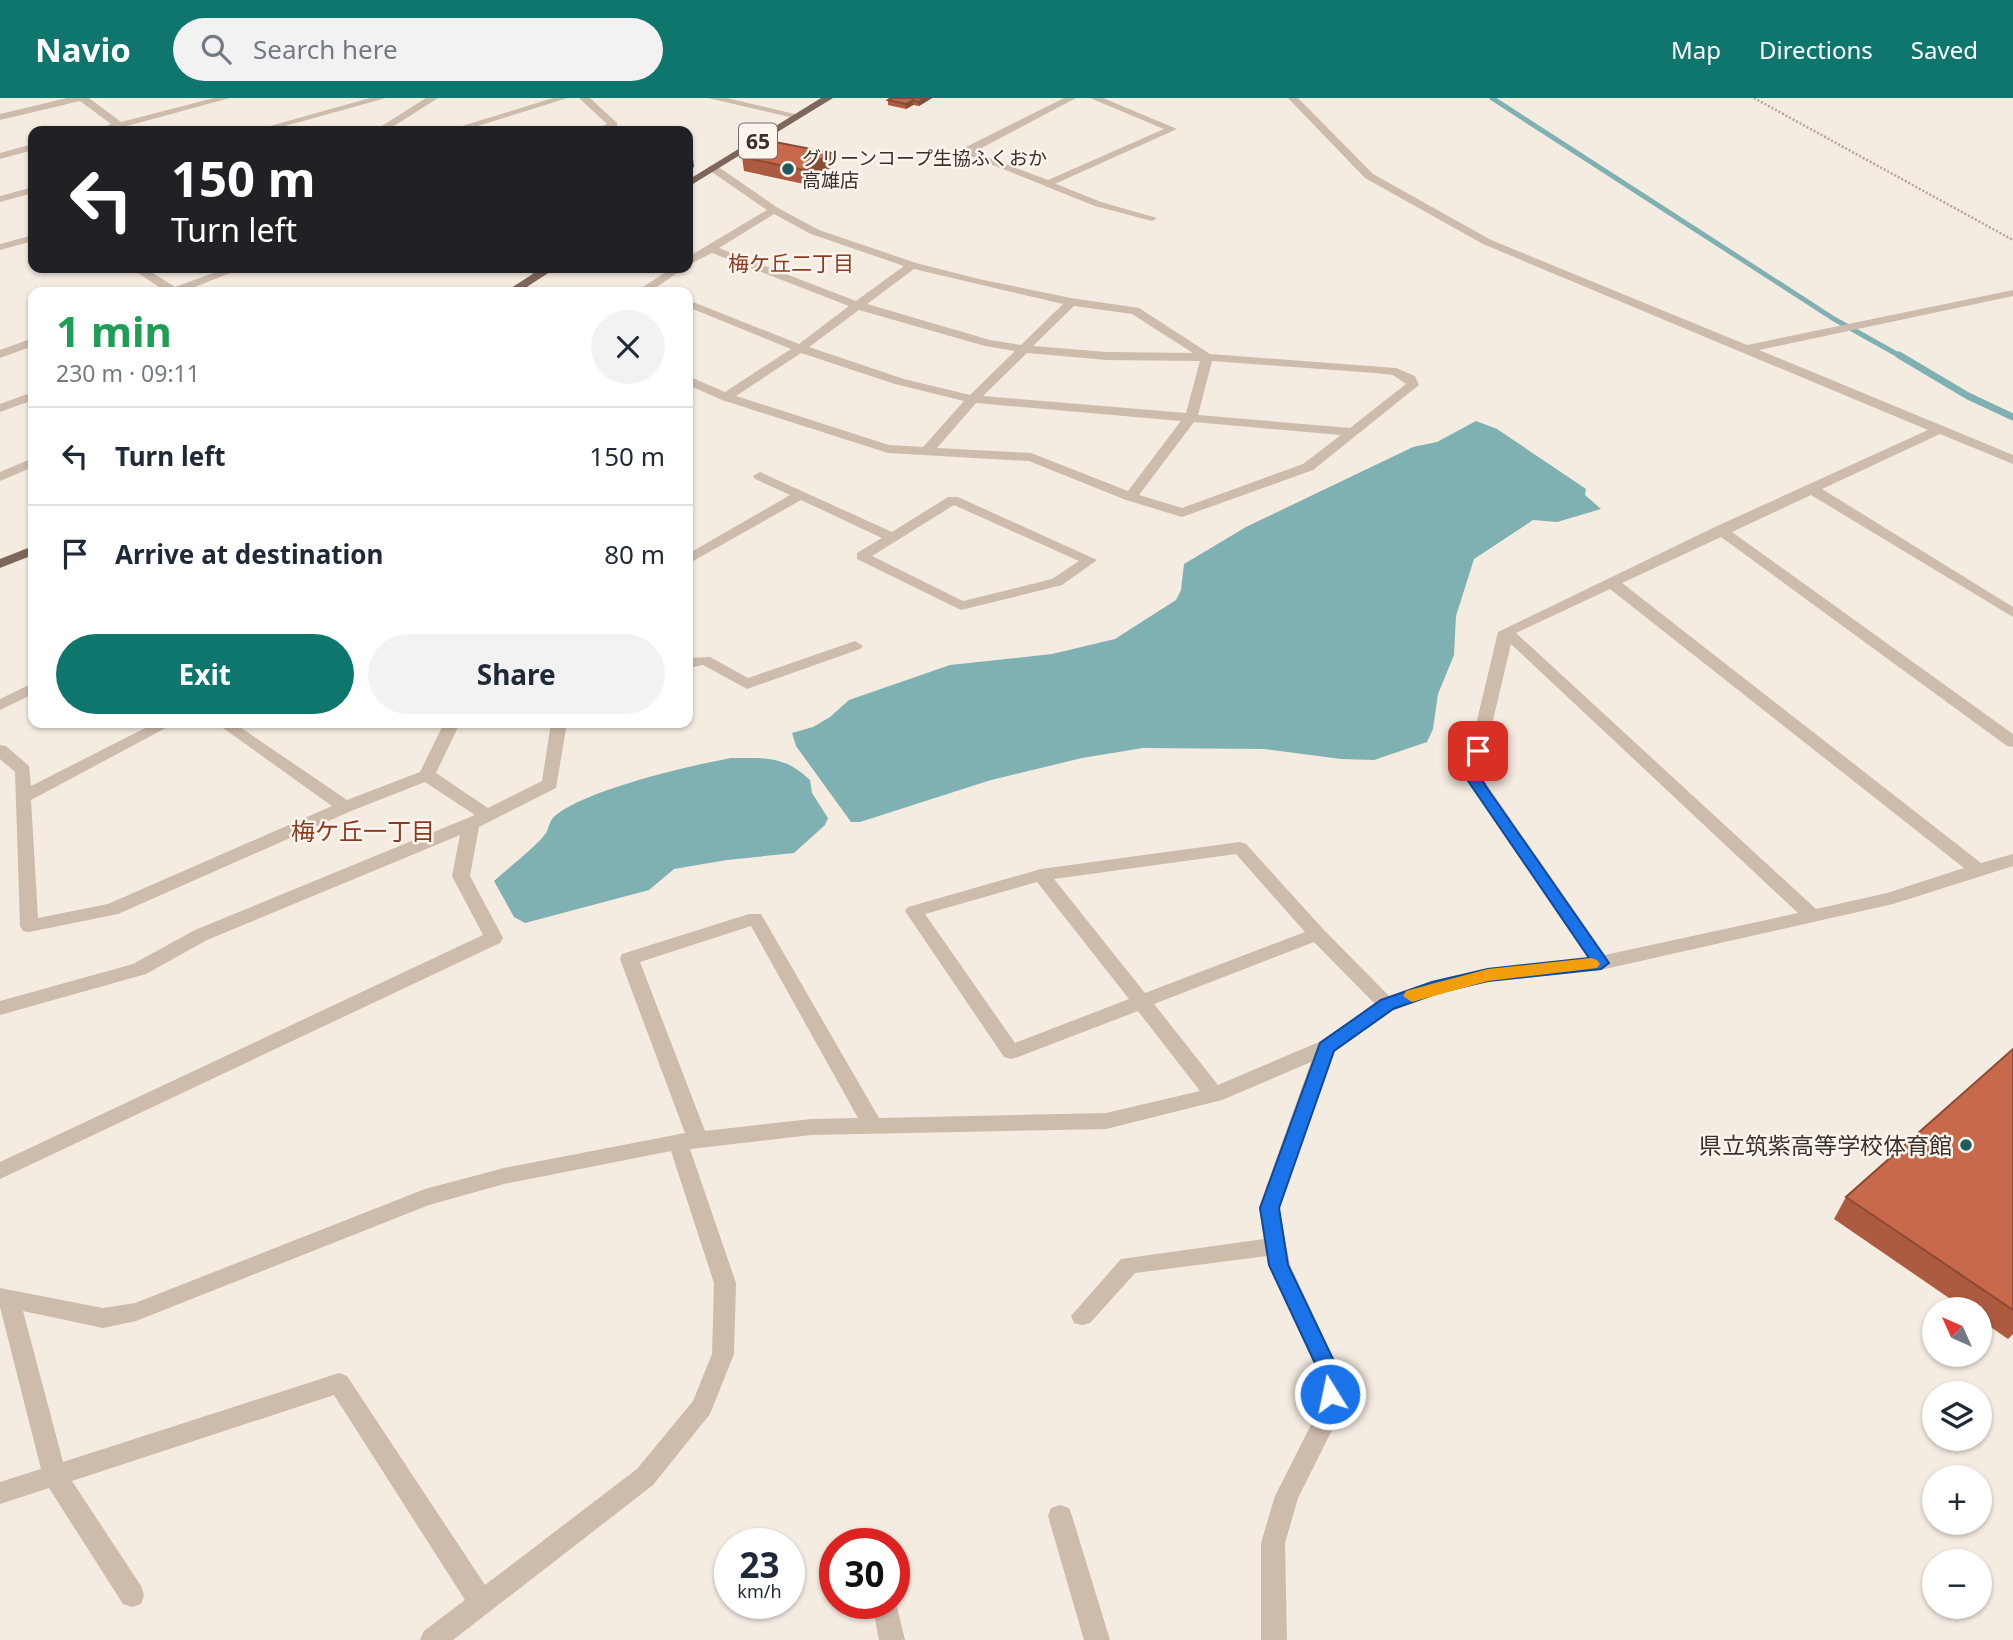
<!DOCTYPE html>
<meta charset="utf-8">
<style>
:root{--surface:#fff;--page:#f2f2f3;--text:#1f2937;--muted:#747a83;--line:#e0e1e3;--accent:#0f766e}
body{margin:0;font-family:"Noto Sans","Noto Sans JP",sans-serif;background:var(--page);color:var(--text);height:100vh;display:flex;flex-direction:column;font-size:26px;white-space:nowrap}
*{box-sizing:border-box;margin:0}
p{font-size:23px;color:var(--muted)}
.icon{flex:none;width:38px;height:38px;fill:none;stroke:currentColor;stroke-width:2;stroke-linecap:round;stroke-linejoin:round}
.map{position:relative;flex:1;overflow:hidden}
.side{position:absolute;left:28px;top:189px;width:665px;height:441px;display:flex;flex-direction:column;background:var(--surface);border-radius:14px;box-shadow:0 2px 5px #0004}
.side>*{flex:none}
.top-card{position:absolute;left:28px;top:28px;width:665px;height:147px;border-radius:14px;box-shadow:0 2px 5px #0004;background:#202124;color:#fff;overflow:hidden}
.needle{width:46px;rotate:315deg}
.tools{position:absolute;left:1922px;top:1199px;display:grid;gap:14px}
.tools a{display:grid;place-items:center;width:70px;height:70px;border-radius:50%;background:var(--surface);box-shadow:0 2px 5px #0004;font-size:35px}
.speed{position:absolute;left:714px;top:1430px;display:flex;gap:14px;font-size:35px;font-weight:700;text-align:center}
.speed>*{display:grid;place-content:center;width:91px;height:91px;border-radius:50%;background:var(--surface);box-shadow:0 2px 5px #0004;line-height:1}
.speed small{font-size:18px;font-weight:400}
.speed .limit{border:10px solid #d22;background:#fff;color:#111}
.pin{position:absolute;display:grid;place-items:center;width:60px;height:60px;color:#fff;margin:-30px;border-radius:14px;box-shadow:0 4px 10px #0006}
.me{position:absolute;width:77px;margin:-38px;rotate:350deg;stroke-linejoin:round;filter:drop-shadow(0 0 5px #0008)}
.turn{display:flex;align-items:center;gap:24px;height:147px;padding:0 28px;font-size:32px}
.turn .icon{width:91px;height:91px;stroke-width:2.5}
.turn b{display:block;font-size:49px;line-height:60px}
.round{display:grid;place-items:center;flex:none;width:74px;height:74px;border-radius:37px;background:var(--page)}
.overview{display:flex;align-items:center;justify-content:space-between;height:119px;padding:0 28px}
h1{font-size:42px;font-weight:700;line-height:52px;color:#1e9e55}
.action{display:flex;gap:14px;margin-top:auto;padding:14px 28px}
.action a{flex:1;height:80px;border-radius:42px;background:var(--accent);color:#fff;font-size:28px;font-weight:700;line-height:80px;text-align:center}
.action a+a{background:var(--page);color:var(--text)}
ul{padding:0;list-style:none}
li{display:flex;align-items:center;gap:21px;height:98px;padding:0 28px;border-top:2px solid var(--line)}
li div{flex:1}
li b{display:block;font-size:26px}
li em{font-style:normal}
header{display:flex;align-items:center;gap:42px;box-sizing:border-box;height:98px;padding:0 35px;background:var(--accent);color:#fff}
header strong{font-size:33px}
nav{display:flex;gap:38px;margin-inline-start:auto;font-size:24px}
.search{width:490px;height:63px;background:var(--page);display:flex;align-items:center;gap:18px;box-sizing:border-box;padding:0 24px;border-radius:38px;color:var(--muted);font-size:26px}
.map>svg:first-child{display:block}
</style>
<header>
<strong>Navio</strong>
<div class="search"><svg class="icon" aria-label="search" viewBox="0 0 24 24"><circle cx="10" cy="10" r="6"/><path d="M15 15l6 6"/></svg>Search here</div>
<nav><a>Map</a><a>Directions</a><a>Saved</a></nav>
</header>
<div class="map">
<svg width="2013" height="1542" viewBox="0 0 2013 1542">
<rect width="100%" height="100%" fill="#f4ebe1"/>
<!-- water -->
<path fill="#7fb0b2" d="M1476,323L1497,331L1586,391L1585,397L1601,411L1557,424L1533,422L1474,461L1456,518L1454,557L1438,596L1433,631L1427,644L1374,662L1341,661L1264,651L1143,650L1082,660L991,682L860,724H851L796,648L792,635L813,629L830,619L849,602L950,567L1052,556L1115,541L1176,502L1181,492L1184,466L1246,429L1413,349L1437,344Z
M731,660C764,660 784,657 810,682L812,695L828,720L825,727L794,755L727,762L674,771L649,792L525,825L514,819L494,783C508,770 536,749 546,735C550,728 549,722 556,717C589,691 688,668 731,660Z"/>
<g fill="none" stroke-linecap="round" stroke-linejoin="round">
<!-- stream-far1 -->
<path stroke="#7fb0b2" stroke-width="5" d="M1492,0L1834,221L1902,259"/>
<!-- stream -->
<path stroke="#7fb0b2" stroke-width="7" d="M1899,257L1968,298L2013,319"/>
<!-- path -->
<path stroke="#b9a596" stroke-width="2.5" stroke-dasharray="2 2" stroke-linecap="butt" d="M1754,0L2013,142"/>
<!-- lane -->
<path fill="#cdbbac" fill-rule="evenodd" d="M1045,84H1051L1101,104L1157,120L1152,123L1095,108L1045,88Z"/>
<!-- street -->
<path fill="#cdbbac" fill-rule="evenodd" d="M67,0H89L121,24L214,0H230L127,28L129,33L117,31L92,33L111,26L80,3L0,22V16Z
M370,0H386L267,33H252Z
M426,0H438L386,33H374Z
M553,0H568L468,31L459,29Z
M579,0H590L617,25V29L604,33H589L607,26Z
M708,0H727L803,18L798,21Z
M1064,0H1076L974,54L1048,82L1164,31L1090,0H1103L1177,31L1048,89L963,55L966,49Z
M1288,0H1298L1373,76L1491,142L1747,247L2013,192V198L1759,252L2013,357V366L1940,336L1822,391L2013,509V519L1811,397L1732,434L2013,636V649L2007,648L1721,439L1622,485L1981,765L2013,756V768L1893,806L1601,872L1487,884L1441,895L1394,912L1334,953L1279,1109L1290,1167L1342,1278L1341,1314L1298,1400L1285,1445L1287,1542H1261V1445L1275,1398L1318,1313L1320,1278L1268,1167L1267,1158L1135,1175L1090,1225L1082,1227L1074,1225L1071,1218L1121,1161L1264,1141L1259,1109L1311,964L1222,1002L1106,1031L811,1037L690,1051L736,1185L734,1256L710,1316L653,1387L453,1542H420L424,1533L465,1502L334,1297L72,1383L141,1488L144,1497L141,1506L132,1509L123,1506L49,1390L0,1406V1384L41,1371L0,1209V1190L103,1210L135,1205L425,1091L504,1070L685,1035L620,861L622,856L749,816H761L879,1020L1106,1015L1200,993L1138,913L1018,959L1011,961L1004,959L905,813L908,809L1041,771L1240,744L1246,746L1323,831L1390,899L1438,882L1487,870L1588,860L1464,677L1498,534L1715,429L1928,332L1483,146L1365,80ZM1610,491L1964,770L1887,795L1816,811L1516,535ZM1511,546L1798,815L1605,857L1480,677ZM1236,756L1305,834L1145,895L1054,781ZM1037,784L1129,901L1015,945L925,816ZM751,828L858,1020L811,1021L705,1033L640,864ZM1314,844L1375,906L1319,944L1218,987L1154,906ZM671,1053L714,1185L712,1256L693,1303L637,1371L485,1487L347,1278L339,1275L63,1364L23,1213L103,1230L136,1223L429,1107L504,1086Z
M33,46V52L0,61V55Z
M709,68H717L778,110L819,132L916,165L979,181L1071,200L1139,210L1210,256L1396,270L1415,278L1419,287L1313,372L1182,419L1126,402L1029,363L888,355L722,302L688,287V278L725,294L791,251L688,209V202L799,246L849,208L712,155L688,167V159L767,112L709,72ZM774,116L811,136L904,168L856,203L719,150ZM914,171L1063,206L1021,247L990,242L867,206ZM1074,208L1132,216L1193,255L1107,254L1033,248ZM859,212L985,248L1015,253L970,297L904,281L809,249ZM801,255L895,286L964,303L923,349L889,347L736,298ZM1027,255L1107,262L1200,263L1186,315L983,298ZM1212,263L1375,275L1393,277L1406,286L1350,330L1198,317ZM976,305L1181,323L1128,393L1031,355L937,350ZM1194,324L1341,337L1303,366L1182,410L1139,397Z
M33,89V95L0,104V98Z
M33,137V143L0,152V146Z
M131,170H145L175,189L227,170H243L182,194H166Z
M524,170H537L545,176L535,178Z
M672,170H685L649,194H635Z
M33,240V248L0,260V252Z
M33,294V302L0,314V306Z
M33,360V369L0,383V374Z
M760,374L892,434L948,399H958L1097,462L1062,487L961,512L857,461V455L882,440L801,402L688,466V456L790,397L755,381L753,378ZM954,407L1079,463L1052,481L963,503L872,458Z
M855,543L863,548L860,551L747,591L703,567L688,570V560L710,559L748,580Z
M33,585V596L0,612V601Z
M155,625H175L31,702L38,820L108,806L332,708L216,625H234L347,702L420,674L444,625H460L436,675L488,710L542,683L551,625H567L556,690L479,729L470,778L503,840L500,845L0,1081V1064L483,837L452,778L460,737L207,842L146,876L0,917V903L133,866L195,832L475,717L425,684L351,713L118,816L29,834L23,833L20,828L15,674L0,661V647L6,648L29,668L31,688Z
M1060,1407L1069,1410L1072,1418L1110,1542H1084L1048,1418L1051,1410Z
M894,1497L905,1542H879L872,1505H894Z"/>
<!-- primary -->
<path fill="#7d675c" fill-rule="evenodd" d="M821,0H833L688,89V82Z
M542,170H556L519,194H505Z
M33,448V457L0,470V461Z"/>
</g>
<!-- wall -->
<path fill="#ac5a40" d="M932,0L919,8L913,7L906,11L888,7V2Z
M742,59L832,69L804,86L744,73Z
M2013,951V1236L2008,1241L1979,1221V1211H1965L1834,1121L1846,1099Z"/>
<!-- shaded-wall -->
<path fill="#8c4a34" d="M925,0H932L919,8L918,4Z
M913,2V7L906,11V6Z
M831,55L832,69L804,86L803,72Z
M693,60L694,69L688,72V62Z"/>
<!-- building -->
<path fill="#c8694b" stroke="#8c4a34" stroke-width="2" d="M891,0H925L918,4L913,2L906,6L888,2Z
M770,43L831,55L803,72L742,59Z
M2013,951V1212L1846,1099Z"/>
<!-- route -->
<path fill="#1a73e8" stroke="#114b97" stroke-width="2" d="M1478,648L1485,653L1479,677L1487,690L1609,865L1601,871L1488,883L1441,894L1393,911L1334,953L1279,1110L1288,1167L1341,1278L1337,1302L1330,1305L1323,1302L1320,1296L1321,1278L1269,1167L1260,1110L1320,945L1381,902L1432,884L1488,871L1589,860L1464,677L1470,653Z"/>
<!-- slow -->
<path fill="#f59e0b" d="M1591,860L1597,862L1600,866L1597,870L1488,883L1412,904L1403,898L1406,893L1488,871Z"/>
<!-- markers -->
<g fill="#1f5a5e" stroke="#fbf5ee" stroke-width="2.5">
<circle cx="788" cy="71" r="7"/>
<circle cx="1966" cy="1047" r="7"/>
</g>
<g text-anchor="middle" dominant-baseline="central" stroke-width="5" stroke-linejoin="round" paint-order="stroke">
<!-- far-poi labels -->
<g font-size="19" fill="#3b302b" stroke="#fbf5ee" text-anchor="start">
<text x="802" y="60">グリーンコープ生協ふくおか<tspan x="802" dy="22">高雄店</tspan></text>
</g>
<!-- shield labels -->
<rect fill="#fbf5ee" stroke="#756b66" stroke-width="2" x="739" y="25.5" width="38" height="35" rx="5"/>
<g font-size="21" font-weight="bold" fill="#3b302b">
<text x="758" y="43">65</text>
</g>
<!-- far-neighbourhood labels -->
<g font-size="21" fill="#8c3b22" stroke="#fbf5ee">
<text x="791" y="165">梅ケ丘二丁目</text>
</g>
<!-- poi labels -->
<g font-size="23" fill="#3b302b" stroke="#fbf5ee" text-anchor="end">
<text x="1952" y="1047">県立筑紫高等学校体育館</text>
</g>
<!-- neighbourhood labels -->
<g font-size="24" fill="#8c3b22" stroke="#fbf5ee">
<text x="363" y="732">梅ケ丘一丁目</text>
</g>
</g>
</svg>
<div class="tools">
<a><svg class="needle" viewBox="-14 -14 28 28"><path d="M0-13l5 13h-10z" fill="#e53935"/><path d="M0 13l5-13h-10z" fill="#747a83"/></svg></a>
<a><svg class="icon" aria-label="layers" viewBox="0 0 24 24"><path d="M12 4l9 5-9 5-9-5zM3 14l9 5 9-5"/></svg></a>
<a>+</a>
<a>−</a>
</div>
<div class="speed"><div>23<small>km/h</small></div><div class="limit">30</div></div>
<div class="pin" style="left:1478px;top:653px;background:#d93025"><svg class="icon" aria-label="arrive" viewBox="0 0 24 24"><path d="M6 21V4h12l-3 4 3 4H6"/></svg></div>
<svg class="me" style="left:1330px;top:1296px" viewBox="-20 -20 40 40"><circle r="17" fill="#1a73e8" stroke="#fff" stroke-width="3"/><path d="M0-11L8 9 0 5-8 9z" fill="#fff"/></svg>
<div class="top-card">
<div class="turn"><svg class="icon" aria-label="left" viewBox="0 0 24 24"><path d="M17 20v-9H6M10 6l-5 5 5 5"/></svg><div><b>150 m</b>Turn left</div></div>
</div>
<section class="side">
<div class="overview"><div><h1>1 min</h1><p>230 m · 09:11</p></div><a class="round"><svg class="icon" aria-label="close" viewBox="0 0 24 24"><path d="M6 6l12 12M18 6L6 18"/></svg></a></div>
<ul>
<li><svg class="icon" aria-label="left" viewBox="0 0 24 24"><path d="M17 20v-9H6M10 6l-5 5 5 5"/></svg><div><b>Turn left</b></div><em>150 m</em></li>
<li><svg class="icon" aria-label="arrive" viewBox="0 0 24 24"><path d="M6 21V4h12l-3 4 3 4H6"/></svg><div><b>Arrive at destination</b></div><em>80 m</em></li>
</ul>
<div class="action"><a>Exit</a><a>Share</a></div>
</section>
</div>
